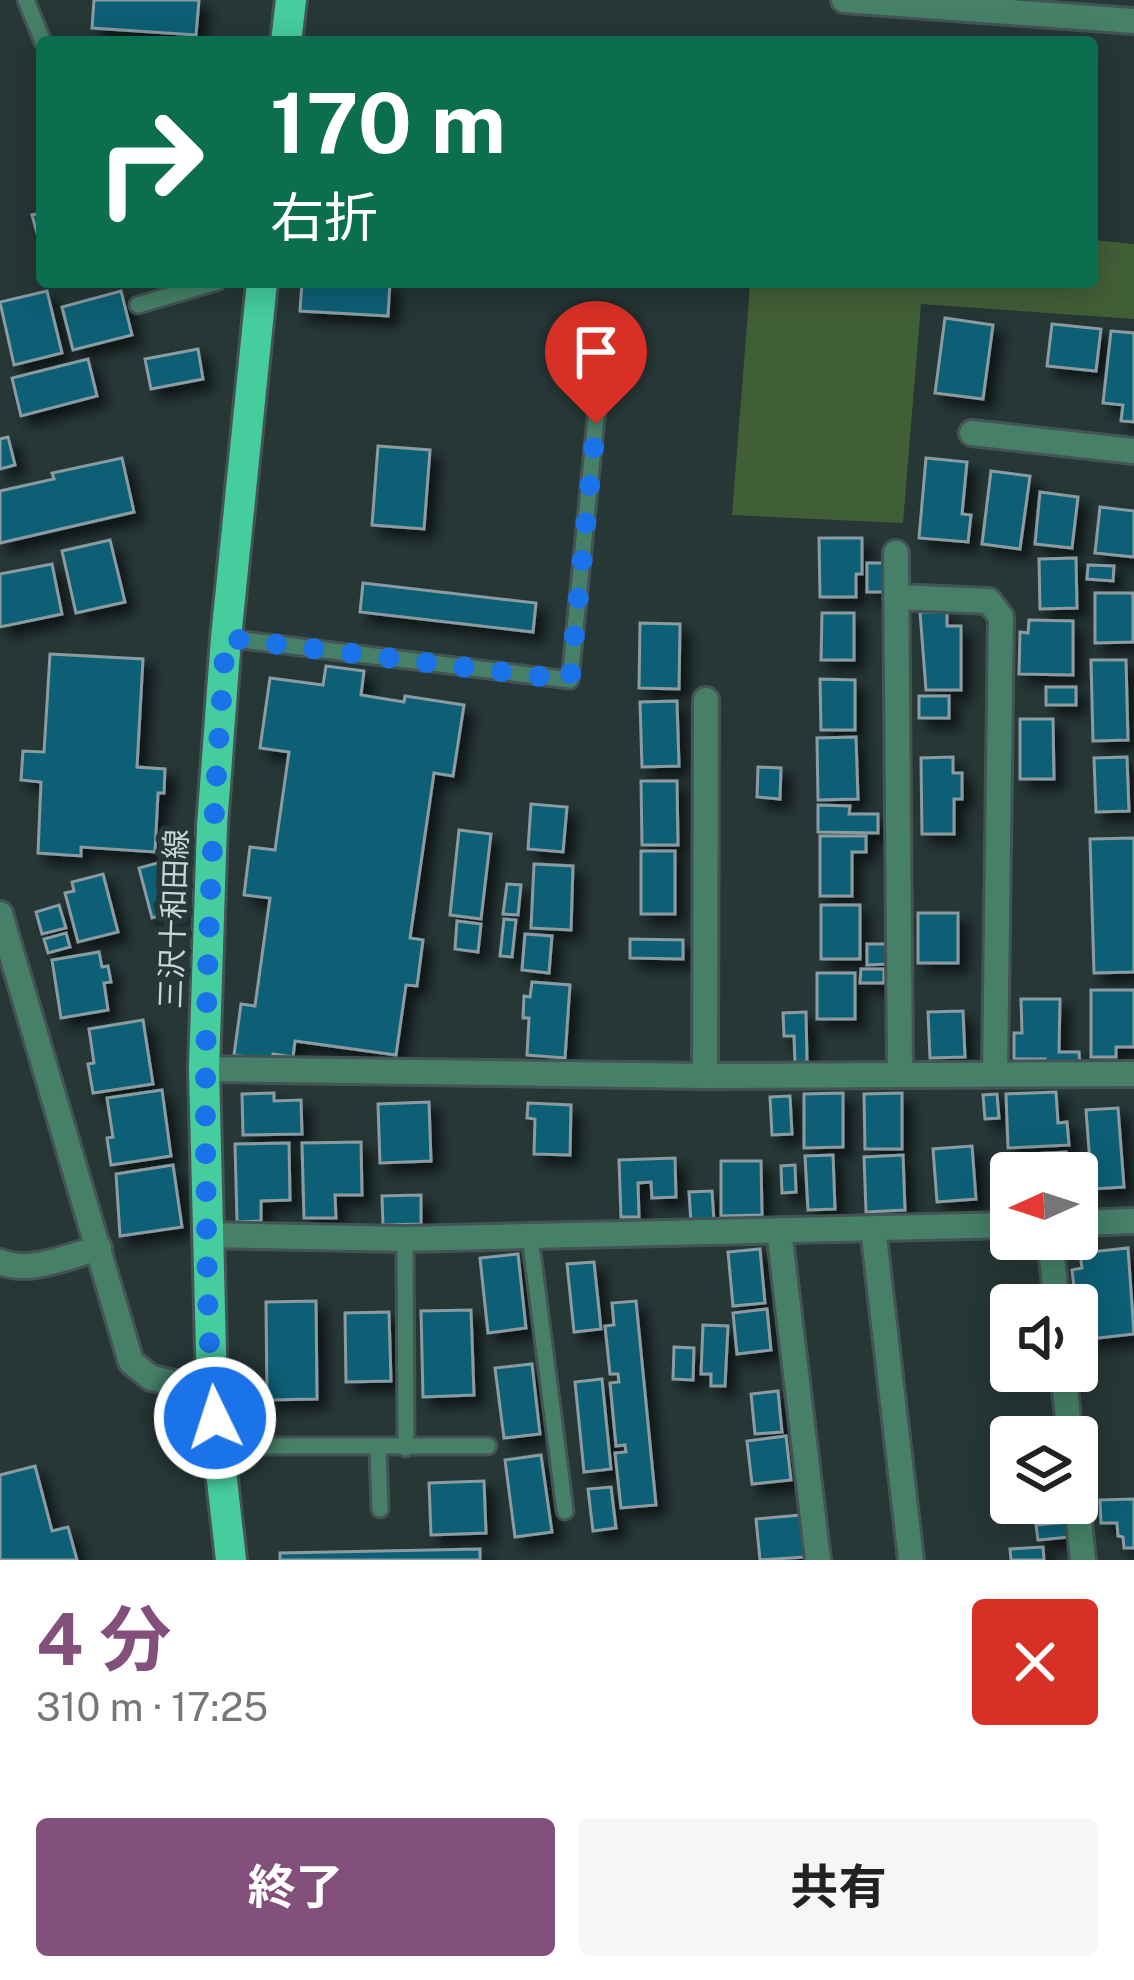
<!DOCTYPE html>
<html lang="ja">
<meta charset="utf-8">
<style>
:root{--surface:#fff;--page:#f6f6f6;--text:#222;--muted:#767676;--accent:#834f7b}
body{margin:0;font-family:"Public Sans","Noto Sans JP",sans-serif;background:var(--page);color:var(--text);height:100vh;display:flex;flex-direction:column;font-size:45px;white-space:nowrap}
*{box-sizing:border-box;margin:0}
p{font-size:39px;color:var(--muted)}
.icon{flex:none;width:66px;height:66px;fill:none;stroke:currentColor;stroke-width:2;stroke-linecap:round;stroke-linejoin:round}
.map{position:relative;height:1560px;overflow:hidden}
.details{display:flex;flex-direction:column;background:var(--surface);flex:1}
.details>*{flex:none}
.hud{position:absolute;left:36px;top:36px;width:1062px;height:252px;border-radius:12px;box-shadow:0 6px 30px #0003;background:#0b6e4f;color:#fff;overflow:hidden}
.needle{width:78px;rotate:267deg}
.controls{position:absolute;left:990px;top:1152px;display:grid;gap:24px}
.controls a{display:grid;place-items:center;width:108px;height:108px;border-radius:12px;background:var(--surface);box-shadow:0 6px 30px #0003;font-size:60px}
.pin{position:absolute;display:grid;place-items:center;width:102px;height:102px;color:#fff;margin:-123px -51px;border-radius:50% 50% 50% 0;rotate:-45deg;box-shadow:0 0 12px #0007}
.pin .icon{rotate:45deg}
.me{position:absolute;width:132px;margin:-66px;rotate:356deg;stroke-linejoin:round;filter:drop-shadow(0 0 9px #0008)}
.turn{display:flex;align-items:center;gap:42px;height:252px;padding:0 36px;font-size:54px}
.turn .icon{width:156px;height:156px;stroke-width:2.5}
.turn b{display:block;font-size:84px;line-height:102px}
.round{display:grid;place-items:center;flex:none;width:126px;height:126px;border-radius:12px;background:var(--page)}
.head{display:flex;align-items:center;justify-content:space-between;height:204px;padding:0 36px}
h1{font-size:72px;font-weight:700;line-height:90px;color:var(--accent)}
.button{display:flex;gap:24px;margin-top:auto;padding:24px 36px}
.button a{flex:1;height:138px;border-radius:12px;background:var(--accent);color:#fff;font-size:48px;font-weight:700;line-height:138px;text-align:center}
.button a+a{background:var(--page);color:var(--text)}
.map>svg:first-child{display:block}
</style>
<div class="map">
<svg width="1134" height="1560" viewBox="0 0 1134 1560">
<defs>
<filter id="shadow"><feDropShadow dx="9" dy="9" stdDeviation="6" flood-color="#0009"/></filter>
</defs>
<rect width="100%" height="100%" fill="#263736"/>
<!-- green -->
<path fill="#415f37" d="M1092,240L1134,244V319L921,304L903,523L732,515L750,285L737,282H1092Z"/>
<!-- building -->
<path fill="#0c5f75" stroke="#8a9ba2" stroke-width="3" filter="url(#shadow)" d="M94,0H199L196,35L92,28Z
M42,213V251L32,215Z
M302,282H390L388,316L300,311Z
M47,291L62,353L14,365L0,302Z
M121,291L132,335L73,350L62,307Z
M945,318L993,325L983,399L935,393Z
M1052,324L1101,329L1096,371L1047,366Z
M1111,331L1134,333V422L1121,421L1123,405L1103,403Z
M198,349L203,379L151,389L145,359Z
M88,359L97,396L21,416L12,378Z
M8,437L15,465L0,469V439Z
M378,446L430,450L424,529L372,525Z
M122,458L134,512L0,543V491L54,479L52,473Z
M926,458L967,462L962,514L971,515L968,542L919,538Z
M991,471L1030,476L1020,549L982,544Z
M1040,492L1078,497L1072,548L1035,544Z
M1100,507L1134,511V557L1095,553Z
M819,538H862V574H856V597H820Z
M110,540L125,602L76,613L62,551Z
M1076,558L1077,608L1040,609L1039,559Z
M867,563H890V592H867Z
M52,564L62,614L0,627V574Z
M1088,565L1114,566L1113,581L1087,579Z
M363,583L536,603L533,632L360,612Z
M1095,593H1133V642L1095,643Z
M920,612H947V626H961V690H926Z
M822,613H854V660H821Z
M1029,620L1073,621V675L1019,674L1020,632L1028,633Z
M640,623L680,624L679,689L639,688Z
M50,654L143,659L137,767L165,769L164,793H158L155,852L81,847V856L38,853L41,782L21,780L23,751L44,752Z
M1091,660H1126L1128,740L1093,741Z
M326,666L364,671L361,695L404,702L405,696L464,705L453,776L434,773L410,938L423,940L417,986L406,985L396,1055L295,1041L293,1057L273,1054L272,1060L234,1055L241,1004L255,1006L270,898L244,895L250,847L275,850L289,752L260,748L270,678L323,685Z
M820,679L855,680V730H821Z
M1046,687H1076V705H1046Z
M919,696H949V718H919Z
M677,701L679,766L642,767L640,702Z
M1020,719H1053L1054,779H1020Z
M856,737L858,799L818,800L817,738Z
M953,757V773H962V799H954V834H922L921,758Z
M1127,757L1129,811L1096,812L1094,758Z
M758,767L781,768L780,799L757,797Z
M641,781H677L678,845H642Z
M531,804L567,807L563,852L528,849Z
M818,805L850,806L849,814H878V833L818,832Z
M459,830L491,834L481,919L450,915Z
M820,836H866V852H852V896H820Z
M1134,838V972L1094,973L1090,839Z
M641,851H675V914H641Z
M176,858L183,887L175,889L180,910L152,918L139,868Z
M534,864L573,866L571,930L531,928Z
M103,874L118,932L78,942L65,893L74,891L72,882Z
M507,884L521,885L518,915L503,914Z
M59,905L66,928L42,934L36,912Z
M821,905H860V959H821Z
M918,913H958V963H918Z
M504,919L516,920L512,957L500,956Z
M457,921L481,924L478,952L455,949Z
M66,933L70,947L48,953L44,939Z
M525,934L552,936L549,973L522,970Z
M630,939L683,940V959L630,958Z
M867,944H887V964L867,965Z
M99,952L102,967L108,966L111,982L104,983L108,1010L61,1018L52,960Z
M861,969H884V983H860Z
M817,973H855V1019H817Z
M532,982L570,985L565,1058L527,1055L529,1018H523L524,996L530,997Z
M1091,990H1134V1047H1116V1057H1091Z
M1021,999H1060L1059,1052H1079L1080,1067L1045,1066V1059H1014V1033H1022Z
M963,1011L965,1057L930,1058L928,1012Z
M806,1012L807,1062L795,1063L794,1036H784L783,1013Z
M143,1020L153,1084L93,1093L88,1064L94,1063L89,1029Z
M162,1090L171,1156L111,1165L107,1138L113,1137L107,1098Z
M1056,1092L1058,1123L1067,1122L1069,1145L1008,1148L1006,1094Z
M274,1093V1101L301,1100L302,1134L243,1135L242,1094Z
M843,1093V1147L804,1148V1094Z
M902,1093V1149H865L864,1094Z
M997,1094L999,1118L985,1119L983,1095Z
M790,1096L792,1134L772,1135L770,1097Z
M429,1102L431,1161L380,1163L378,1104Z
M528,1103L571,1105L570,1155L534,1154L535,1119L527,1118Z
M1118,1108L1124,1187L1092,1189L1086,1110Z
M361,1142L362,1195H335L336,1218H304L302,1143Z
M289,1143L290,1200L261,1201V1221L237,1222L235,1144Z
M972,1146L976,1199L937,1202L933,1149Z
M1066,1152L1067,1173H1013L1012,1155Z
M833,1155L835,1209L808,1210L805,1156Z
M903,1155L905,1210L866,1212L864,1157Z
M675,1158L676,1197L652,1198L651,1182L638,1183L639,1217H621L619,1160Z
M721,1161H761L762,1215L721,1216Z
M173,1165L182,1227L120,1236L116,1174Z
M795,1165L796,1192L782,1193L781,1166Z
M712,1191L714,1221L691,1222L689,1192Z
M421,1195V1224L383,1225L382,1196Z
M1128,1248L1134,1334L1089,1339L1085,1304L1076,1305L1072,1270L1082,1268L1080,1253Z
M760,1249L765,1303L733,1306L728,1252Z
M518,1254L526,1328L488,1333L480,1258Z
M594,1262L601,1329L574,1332L567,1264Z
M316,1301L317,1399L267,1400L266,1302Z
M636,1301L656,1505L621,1508L615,1453L626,1452L625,1445L616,1446L610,1383L619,1382L618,1374H610L605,1326L614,1325L612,1303Z
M767,1309L771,1350L737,1354L733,1313Z
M471,1310L474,1395L423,1397L421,1311Z
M389,1312L391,1381L346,1382L345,1313Z
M703,1325L728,1326L725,1386H711V1374H701Z
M674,1347L694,1348L693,1380L673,1379Z
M532,1364L540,1434L504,1438L495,1368Z
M602,1379L611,1469L584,1472L575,1382Z
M778,1391L782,1432L755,1434L751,1394Z
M786,1436L791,1480L752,1484L747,1441Z
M541,1455L552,1532L515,1537L505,1460Z
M35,1466L52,1531L68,1527L77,1560H0V1475Z
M484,1481L486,1533L431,1535L429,1483Z
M611,1487L616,1528L593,1531L588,1489Z
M1134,1499V1548H1124L1123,1537L1118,1536L1117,1523H1101L1100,1500Z
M801,1515L805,1557L760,1560L756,1519Z
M1069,1522L1070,1537L1038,1540L1036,1525Z
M1043,1547L1044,1560H1011L1010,1549Z
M480,1549V1560H280V1553Z"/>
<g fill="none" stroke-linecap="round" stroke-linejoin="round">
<defs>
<path id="service" d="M26,0L43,42
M138,305L217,282
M226,638L570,680L606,318
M530,1236L565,1511
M405,1239L406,1448
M218,1446H488
M378,1449L380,1509"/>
<path id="minor" d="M844,0L1134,21
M972,433L1134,451
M896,553L900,1074
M896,597L989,601L1001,617L995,1073
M0,914L131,1362L151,1378L212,1391
M204,1069L705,1076L1134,1074
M705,1076L706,700
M1077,1223L1134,1221
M873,1228L911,1560
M779,1230L818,1560
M206,1235L405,1239L1011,1225
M1050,1239L1057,1305
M0,1262C30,1274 69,1256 99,1248
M1063,1371L1070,1437
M1077,1502L1083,1560"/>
<path id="primary" d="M286,42L291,0
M231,1560L212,1391L204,1069L212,826L226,638L262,282"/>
</defs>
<!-- service casing -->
<use href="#service" stroke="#445353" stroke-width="21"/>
<!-- minor casing -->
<use href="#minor" stroke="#445353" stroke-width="30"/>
<!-- primary casing -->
<use href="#primary" stroke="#445353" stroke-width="36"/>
<!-- service -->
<use href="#service" stroke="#468069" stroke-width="15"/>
<!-- minor -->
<use href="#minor" stroke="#468069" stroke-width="24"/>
<!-- primary -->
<use href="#primary" stroke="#46cd9e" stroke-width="30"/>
</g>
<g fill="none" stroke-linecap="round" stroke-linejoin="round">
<!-- route -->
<path stroke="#1a73e8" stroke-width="21" stroke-dasharray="0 37.8" d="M215,1418C207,1343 207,1265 206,1189C203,1005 212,821 226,638L570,680L596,424"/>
</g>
<g text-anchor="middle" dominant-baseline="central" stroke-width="12" stroke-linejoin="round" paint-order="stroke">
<!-- street labels -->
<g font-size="30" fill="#cbd5d5" stroke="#263736">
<text transform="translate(173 919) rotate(-88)">三沢十和田線</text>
</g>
</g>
</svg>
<div class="controls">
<a><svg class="needle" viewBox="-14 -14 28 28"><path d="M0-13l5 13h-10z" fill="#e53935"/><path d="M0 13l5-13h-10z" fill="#767676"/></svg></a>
<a><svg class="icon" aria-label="sound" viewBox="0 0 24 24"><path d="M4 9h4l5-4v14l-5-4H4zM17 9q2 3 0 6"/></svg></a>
<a><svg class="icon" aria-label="layers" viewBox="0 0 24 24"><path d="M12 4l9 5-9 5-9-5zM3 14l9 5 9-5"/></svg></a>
</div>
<div class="pin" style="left:596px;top:424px;background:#d93025"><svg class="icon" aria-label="arrive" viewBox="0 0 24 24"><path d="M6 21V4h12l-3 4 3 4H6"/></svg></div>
<svg class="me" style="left:215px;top:1418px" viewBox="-20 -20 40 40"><circle r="17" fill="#1a73e8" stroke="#fff" stroke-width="3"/><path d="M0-11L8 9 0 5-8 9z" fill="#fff"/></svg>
<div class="hud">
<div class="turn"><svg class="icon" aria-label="right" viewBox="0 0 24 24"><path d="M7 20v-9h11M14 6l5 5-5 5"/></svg><div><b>170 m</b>右折</div></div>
</div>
</div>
<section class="details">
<div class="head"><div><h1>4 分</h1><p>310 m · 17:25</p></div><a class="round" style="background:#d93025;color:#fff"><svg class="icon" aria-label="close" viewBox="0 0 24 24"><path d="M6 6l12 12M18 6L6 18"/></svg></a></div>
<div class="button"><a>終了</a><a>共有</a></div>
</section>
